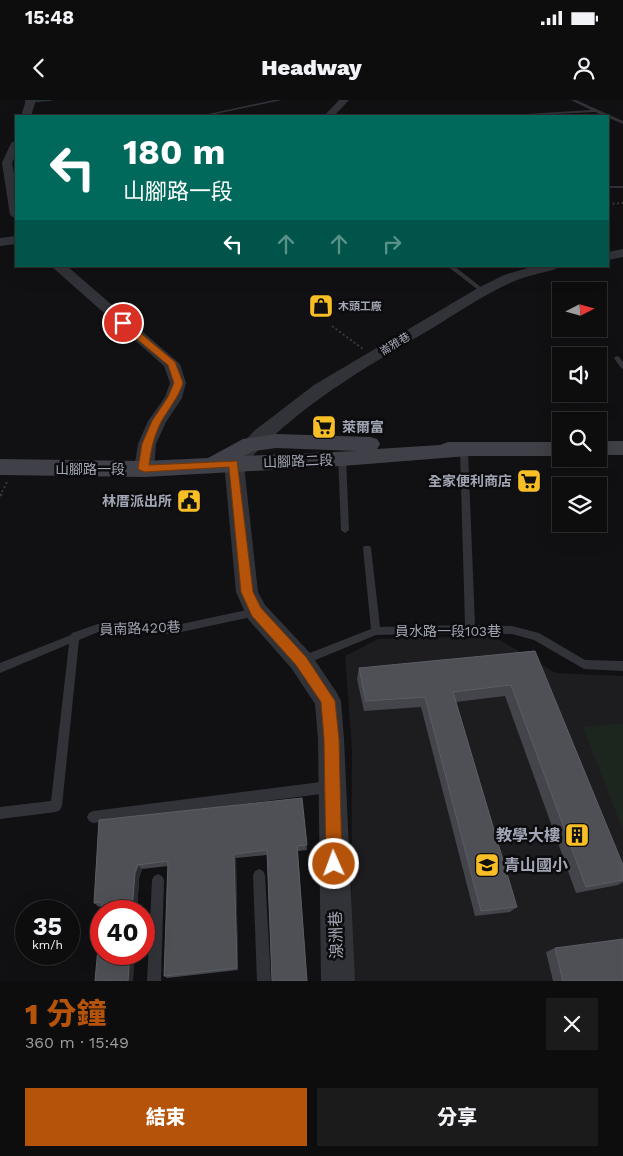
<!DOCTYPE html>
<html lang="zh-TW">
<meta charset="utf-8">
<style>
:root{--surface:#0d0d0e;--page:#1b1b1c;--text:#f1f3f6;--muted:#9a9c9e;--line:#2d2d2e;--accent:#b45309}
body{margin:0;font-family:"Work Sans","Noto Sans TC",sans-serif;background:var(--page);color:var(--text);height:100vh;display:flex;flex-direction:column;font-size:19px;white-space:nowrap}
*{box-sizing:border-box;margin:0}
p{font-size:16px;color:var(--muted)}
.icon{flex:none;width:28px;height:28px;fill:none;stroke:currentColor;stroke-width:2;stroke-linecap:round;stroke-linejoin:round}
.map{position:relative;height:881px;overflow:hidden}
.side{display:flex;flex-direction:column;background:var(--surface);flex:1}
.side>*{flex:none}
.guide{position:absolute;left:15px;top:15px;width:594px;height:152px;border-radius:0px;box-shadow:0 5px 20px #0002,0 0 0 1px var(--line);background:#00695c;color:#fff;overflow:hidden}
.needle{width:32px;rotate:84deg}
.controls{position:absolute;left:552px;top:182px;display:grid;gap:10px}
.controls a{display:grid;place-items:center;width:55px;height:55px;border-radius:0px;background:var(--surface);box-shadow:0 5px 20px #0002,0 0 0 1px var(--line);font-size:25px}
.speed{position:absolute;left:15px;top:800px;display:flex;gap:10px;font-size:25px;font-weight:700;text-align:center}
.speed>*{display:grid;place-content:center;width:65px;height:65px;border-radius:50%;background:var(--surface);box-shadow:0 5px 20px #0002,0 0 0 1px var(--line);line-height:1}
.speed small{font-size:12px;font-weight:400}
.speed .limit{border:8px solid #d22;background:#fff;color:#111}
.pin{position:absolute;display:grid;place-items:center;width:42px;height:42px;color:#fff;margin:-21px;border:2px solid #fff;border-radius:50%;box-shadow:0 1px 5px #0007}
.me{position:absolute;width:55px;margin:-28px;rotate:358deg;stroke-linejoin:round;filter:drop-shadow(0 0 4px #0008)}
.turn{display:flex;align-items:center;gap:18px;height:105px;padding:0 25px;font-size:22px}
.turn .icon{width:65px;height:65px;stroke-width:2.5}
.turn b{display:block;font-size:35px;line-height:42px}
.lanes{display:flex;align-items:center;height:48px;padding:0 25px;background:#0003;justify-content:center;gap:25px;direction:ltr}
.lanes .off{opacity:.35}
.round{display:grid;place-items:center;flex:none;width:52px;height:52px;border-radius:0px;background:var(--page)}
.headline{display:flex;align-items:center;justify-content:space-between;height:85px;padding:0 25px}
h1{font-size:30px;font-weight:800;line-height:38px;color:var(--accent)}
.button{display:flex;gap:10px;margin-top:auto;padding:10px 25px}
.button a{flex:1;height:58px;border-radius:0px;background:var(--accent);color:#fff;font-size:20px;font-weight:800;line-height:58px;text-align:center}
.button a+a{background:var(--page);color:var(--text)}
.status{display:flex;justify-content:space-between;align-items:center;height:35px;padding:0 25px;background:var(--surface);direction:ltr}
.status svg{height:14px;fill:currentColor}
header{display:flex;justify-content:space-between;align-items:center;height:65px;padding:0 25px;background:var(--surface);font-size:22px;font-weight:800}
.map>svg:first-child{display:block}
</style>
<div class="status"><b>15:48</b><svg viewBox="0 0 49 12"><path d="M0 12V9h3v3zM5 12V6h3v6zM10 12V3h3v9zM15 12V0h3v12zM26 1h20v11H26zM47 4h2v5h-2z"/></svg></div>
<header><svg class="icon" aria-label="back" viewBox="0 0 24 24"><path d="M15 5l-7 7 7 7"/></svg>Headway<svg class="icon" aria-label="person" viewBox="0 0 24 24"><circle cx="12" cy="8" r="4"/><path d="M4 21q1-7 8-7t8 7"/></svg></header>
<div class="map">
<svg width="623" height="881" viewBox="0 0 623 881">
<rect width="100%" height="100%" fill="#111113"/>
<!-- built -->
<path fill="#1d1d20" d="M493,536L556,573L623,576V881H351L352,649L345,556L378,539Z"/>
<!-- green -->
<path fill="#1d251f" d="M623,623V730L583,627Z"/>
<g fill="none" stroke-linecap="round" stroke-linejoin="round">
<!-- stream -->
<path stroke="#293138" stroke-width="2" d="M26,0V2L51,0"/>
<!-- path-far1 -->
<path stroke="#38393f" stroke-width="2" stroke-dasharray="2 2.5" stroke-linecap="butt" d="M608,104L623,103
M332,226L363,249
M2,392L7,382"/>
<!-- path -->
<path stroke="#38393f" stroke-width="2.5" stroke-dasharray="2.5 4" stroke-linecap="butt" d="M0,396L3,391"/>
<!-- service -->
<path fill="#323338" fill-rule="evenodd" d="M274,0H282L206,16H199Z
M571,0H576L623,21V24L595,12L513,16L511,15L591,10Z
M608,86H623V88H608Z
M447,166H454L486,191L481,192Z
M617,256L619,257L623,262V269L621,268L614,258Z
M464,347L468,350L475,525L512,526L539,533L585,560L623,561V571L584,569L534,540L512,534L470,533L376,535L301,566L297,564L296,561L297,558L371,529L363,448L364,446H370L371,448L380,527L465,525L460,350Z
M342,352L346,355L349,430L345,433L341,430L338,355Z
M256,508L259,509L261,512L259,515L256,516L172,534L98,532L79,540L62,706L60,710L56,712L0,719V707L51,701L69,544L0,573V563L71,535L72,533L98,524L172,526Z
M329,681L333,683L335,687L333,691L329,693L93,723L89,721L87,717L89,713L93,711Z
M259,769L263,771L265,775L271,881H257L253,775L255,771Z
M158,774L162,776L164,780L161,881H147L152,780L154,776Z"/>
<!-- tertiary -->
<path fill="#323338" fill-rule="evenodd" d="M26,0H36L31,16H21Z
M339,0H349L334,16H324Z
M16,40V54L12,63L16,83V119L10,115L2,63L11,43Z
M16,136V144L0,146V138Z
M623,149V157L608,160V152Z
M51,166H67L180,264L186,283L182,298L166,322L156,344L154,369L151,374L144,376L137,374L134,369L138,344L148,321L165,297L170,283L164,266Z
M535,166H558L556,169C542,173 526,176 512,182C481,196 453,216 424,233C357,272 297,308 244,365L258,492L265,505L310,553L337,593L341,601L344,639L355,881H321L318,639L315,604L292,569L248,519L236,492L224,363L254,331L314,285L478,188L504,175Z"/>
<!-- secondary -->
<path fill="#404148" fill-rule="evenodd" d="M276,334L370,337L377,339L380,344L377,349L440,345L448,342H561V356H468L342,366L144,377L0,375V359L144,361L208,358L243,339ZM276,348L356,351L243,356L254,351Z
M599,341H623V355H599Z"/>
</g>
<!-- wall -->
<path fill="#44454b" d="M535,551L623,765V782L618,785L576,793L505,596L456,602L517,807L510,812L475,816L421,607L364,611L357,579L359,568Z
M302,698L307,750L298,751L307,881H272L267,755L236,758L238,870L167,878L164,876L168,766L142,769L139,778L137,811H101V854H134L133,881H95L102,806L99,807L94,803L99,720Z
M555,848L623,881H553L546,852Z"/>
<!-- shaded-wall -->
<path fill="#2b2c30" d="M234,754L236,758L238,870L237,868Z
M138,765L142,769L139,778L137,811H132L135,773Z
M130,854H134L133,881H128Z"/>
<!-- building -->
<path fill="#4e5056" stroke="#5b5d65" d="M535,551L623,765V780L586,787L511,585L453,592L517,807L481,811L425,597L366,601L359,568Z
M302,698L307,745L297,746L307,881H272L267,750L234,754L237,868L164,876L168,761L138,765L135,773L132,811H101V854H130L128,881H95L102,802L94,803L99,720Z
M623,839V881H563L555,848Z"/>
<!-- route -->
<path fill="#b45309" stroke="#753606" d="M120,221H126L175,262L183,283C178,298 169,308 161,322C154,336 151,349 149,365L237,361L253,492L261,508L306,557L335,601L339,639L342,764L340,770L334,772L328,770L326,764L324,639L321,602L296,565L252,516L241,492L229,367L144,372L138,369L142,344L152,321L168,297L174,283L168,265L120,225Z"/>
<!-- icons -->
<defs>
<symbol id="shop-square" viewBox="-11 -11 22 22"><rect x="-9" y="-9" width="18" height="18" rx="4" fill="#f7be25" stroke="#0c0c0e"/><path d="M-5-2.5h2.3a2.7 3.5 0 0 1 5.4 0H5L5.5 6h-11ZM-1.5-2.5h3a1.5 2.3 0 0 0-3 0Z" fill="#111"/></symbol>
<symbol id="supermarket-square" viewBox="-11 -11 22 22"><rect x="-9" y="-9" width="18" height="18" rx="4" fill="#f7be25" stroke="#0c0c0e"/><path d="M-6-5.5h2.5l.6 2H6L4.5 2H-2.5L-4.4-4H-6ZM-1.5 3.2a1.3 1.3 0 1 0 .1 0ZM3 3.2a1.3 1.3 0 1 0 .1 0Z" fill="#111"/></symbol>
<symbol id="civic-square" viewBox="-11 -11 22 22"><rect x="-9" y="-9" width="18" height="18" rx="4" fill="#f7be25" stroke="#0c0c0e"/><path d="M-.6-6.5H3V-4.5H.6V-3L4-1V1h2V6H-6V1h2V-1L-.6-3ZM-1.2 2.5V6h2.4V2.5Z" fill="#111"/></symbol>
<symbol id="building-square" viewBox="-11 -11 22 22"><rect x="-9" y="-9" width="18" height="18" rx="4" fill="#f7be25" stroke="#0c0c0e"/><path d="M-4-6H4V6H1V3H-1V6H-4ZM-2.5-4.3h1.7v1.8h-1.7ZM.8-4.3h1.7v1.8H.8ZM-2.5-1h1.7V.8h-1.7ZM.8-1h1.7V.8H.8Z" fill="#111"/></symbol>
<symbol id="school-square" viewBox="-11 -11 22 22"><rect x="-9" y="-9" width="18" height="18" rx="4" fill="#f7be25" stroke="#0c0c0e"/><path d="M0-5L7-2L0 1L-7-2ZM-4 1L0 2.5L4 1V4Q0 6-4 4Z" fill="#111"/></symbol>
</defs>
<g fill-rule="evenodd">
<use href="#shop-square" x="307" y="192" width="28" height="28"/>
<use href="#supermarket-square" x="310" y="313" width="28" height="28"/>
<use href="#supermarket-square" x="515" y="367" width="28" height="28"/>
<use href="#civic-square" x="175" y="387" width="28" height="28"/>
<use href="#building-square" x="563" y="721" width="28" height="28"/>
<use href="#school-square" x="473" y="751" width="28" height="28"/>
</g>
<g text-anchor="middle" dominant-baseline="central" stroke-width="5" stroke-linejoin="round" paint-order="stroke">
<!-- far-poi labels -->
<g font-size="11" font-weight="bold" fill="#a2a6b4" stroke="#0c0c0e" text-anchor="start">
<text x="338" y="206">木頭工廠</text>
</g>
<!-- far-street labels -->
<g font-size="11" fill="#a2a6b4" stroke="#0c0c0e">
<text transform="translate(395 244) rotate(-31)">崙雅巷</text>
</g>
<!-- poi labels -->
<g font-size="14" font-weight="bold" fill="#a2a6b4" stroke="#0c0c0e" text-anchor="end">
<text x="342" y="327" text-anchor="start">萊爾富</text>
<text x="512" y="381">全家便利商店</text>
<text x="172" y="401">林厝派出所</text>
</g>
<!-- street labels -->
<g font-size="14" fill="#a2a6b4" stroke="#0c0c0e">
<text transform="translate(298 361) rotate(-2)">山腳路二段</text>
<text x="90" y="369">山腳路一段</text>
<text transform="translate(140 528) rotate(-2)">員南路420巷</text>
<text x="448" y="531">員水路一段103巷</text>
</g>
<!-- near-poi labels -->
<g font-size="16" font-weight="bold" fill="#a2a6b4" stroke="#0c0c0e" text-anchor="end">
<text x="560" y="735">教學大樓</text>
<text x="504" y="765" text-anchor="start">青山國小</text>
</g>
<!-- near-street labels -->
<g font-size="16" fill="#a2a6b4" stroke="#0c0c0e">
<text transform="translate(336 835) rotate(-92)">湶洲巷</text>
</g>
</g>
</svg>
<div class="controls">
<a><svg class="needle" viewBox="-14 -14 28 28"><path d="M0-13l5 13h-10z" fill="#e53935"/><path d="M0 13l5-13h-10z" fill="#9a9c9e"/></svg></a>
<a><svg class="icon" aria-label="sound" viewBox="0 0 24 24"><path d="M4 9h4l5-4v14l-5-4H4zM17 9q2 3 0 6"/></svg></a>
<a><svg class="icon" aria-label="search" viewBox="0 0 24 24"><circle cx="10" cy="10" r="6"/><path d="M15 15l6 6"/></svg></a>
<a><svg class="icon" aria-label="layers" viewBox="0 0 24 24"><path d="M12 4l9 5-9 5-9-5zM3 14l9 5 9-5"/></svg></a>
</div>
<div class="speed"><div>35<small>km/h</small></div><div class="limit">40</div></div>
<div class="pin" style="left:123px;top:223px;background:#d93025"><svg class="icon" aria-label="arrive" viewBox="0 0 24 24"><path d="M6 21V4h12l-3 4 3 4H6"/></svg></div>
<svg class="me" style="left:334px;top:764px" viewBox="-20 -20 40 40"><circle r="17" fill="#b45309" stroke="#fff" stroke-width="3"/><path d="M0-11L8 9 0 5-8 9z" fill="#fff"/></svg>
<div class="guide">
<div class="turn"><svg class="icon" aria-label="left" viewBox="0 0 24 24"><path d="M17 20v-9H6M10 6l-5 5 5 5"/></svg><div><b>180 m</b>山腳路一段</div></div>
<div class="lanes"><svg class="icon" aria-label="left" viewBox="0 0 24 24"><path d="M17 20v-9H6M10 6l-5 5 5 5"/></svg><svg class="icon off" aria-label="ahead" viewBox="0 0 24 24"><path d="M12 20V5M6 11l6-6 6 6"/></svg><svg class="icon off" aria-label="ahead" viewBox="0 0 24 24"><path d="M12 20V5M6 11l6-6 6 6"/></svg><svg class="icon off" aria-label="right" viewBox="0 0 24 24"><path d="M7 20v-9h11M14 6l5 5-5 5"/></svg></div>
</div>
</div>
<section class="side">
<div class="headline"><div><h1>1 分鐘</h1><p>360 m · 15:49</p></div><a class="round"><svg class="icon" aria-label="close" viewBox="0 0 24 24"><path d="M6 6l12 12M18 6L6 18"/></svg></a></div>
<div class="button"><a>結束</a><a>分享</a></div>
</section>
